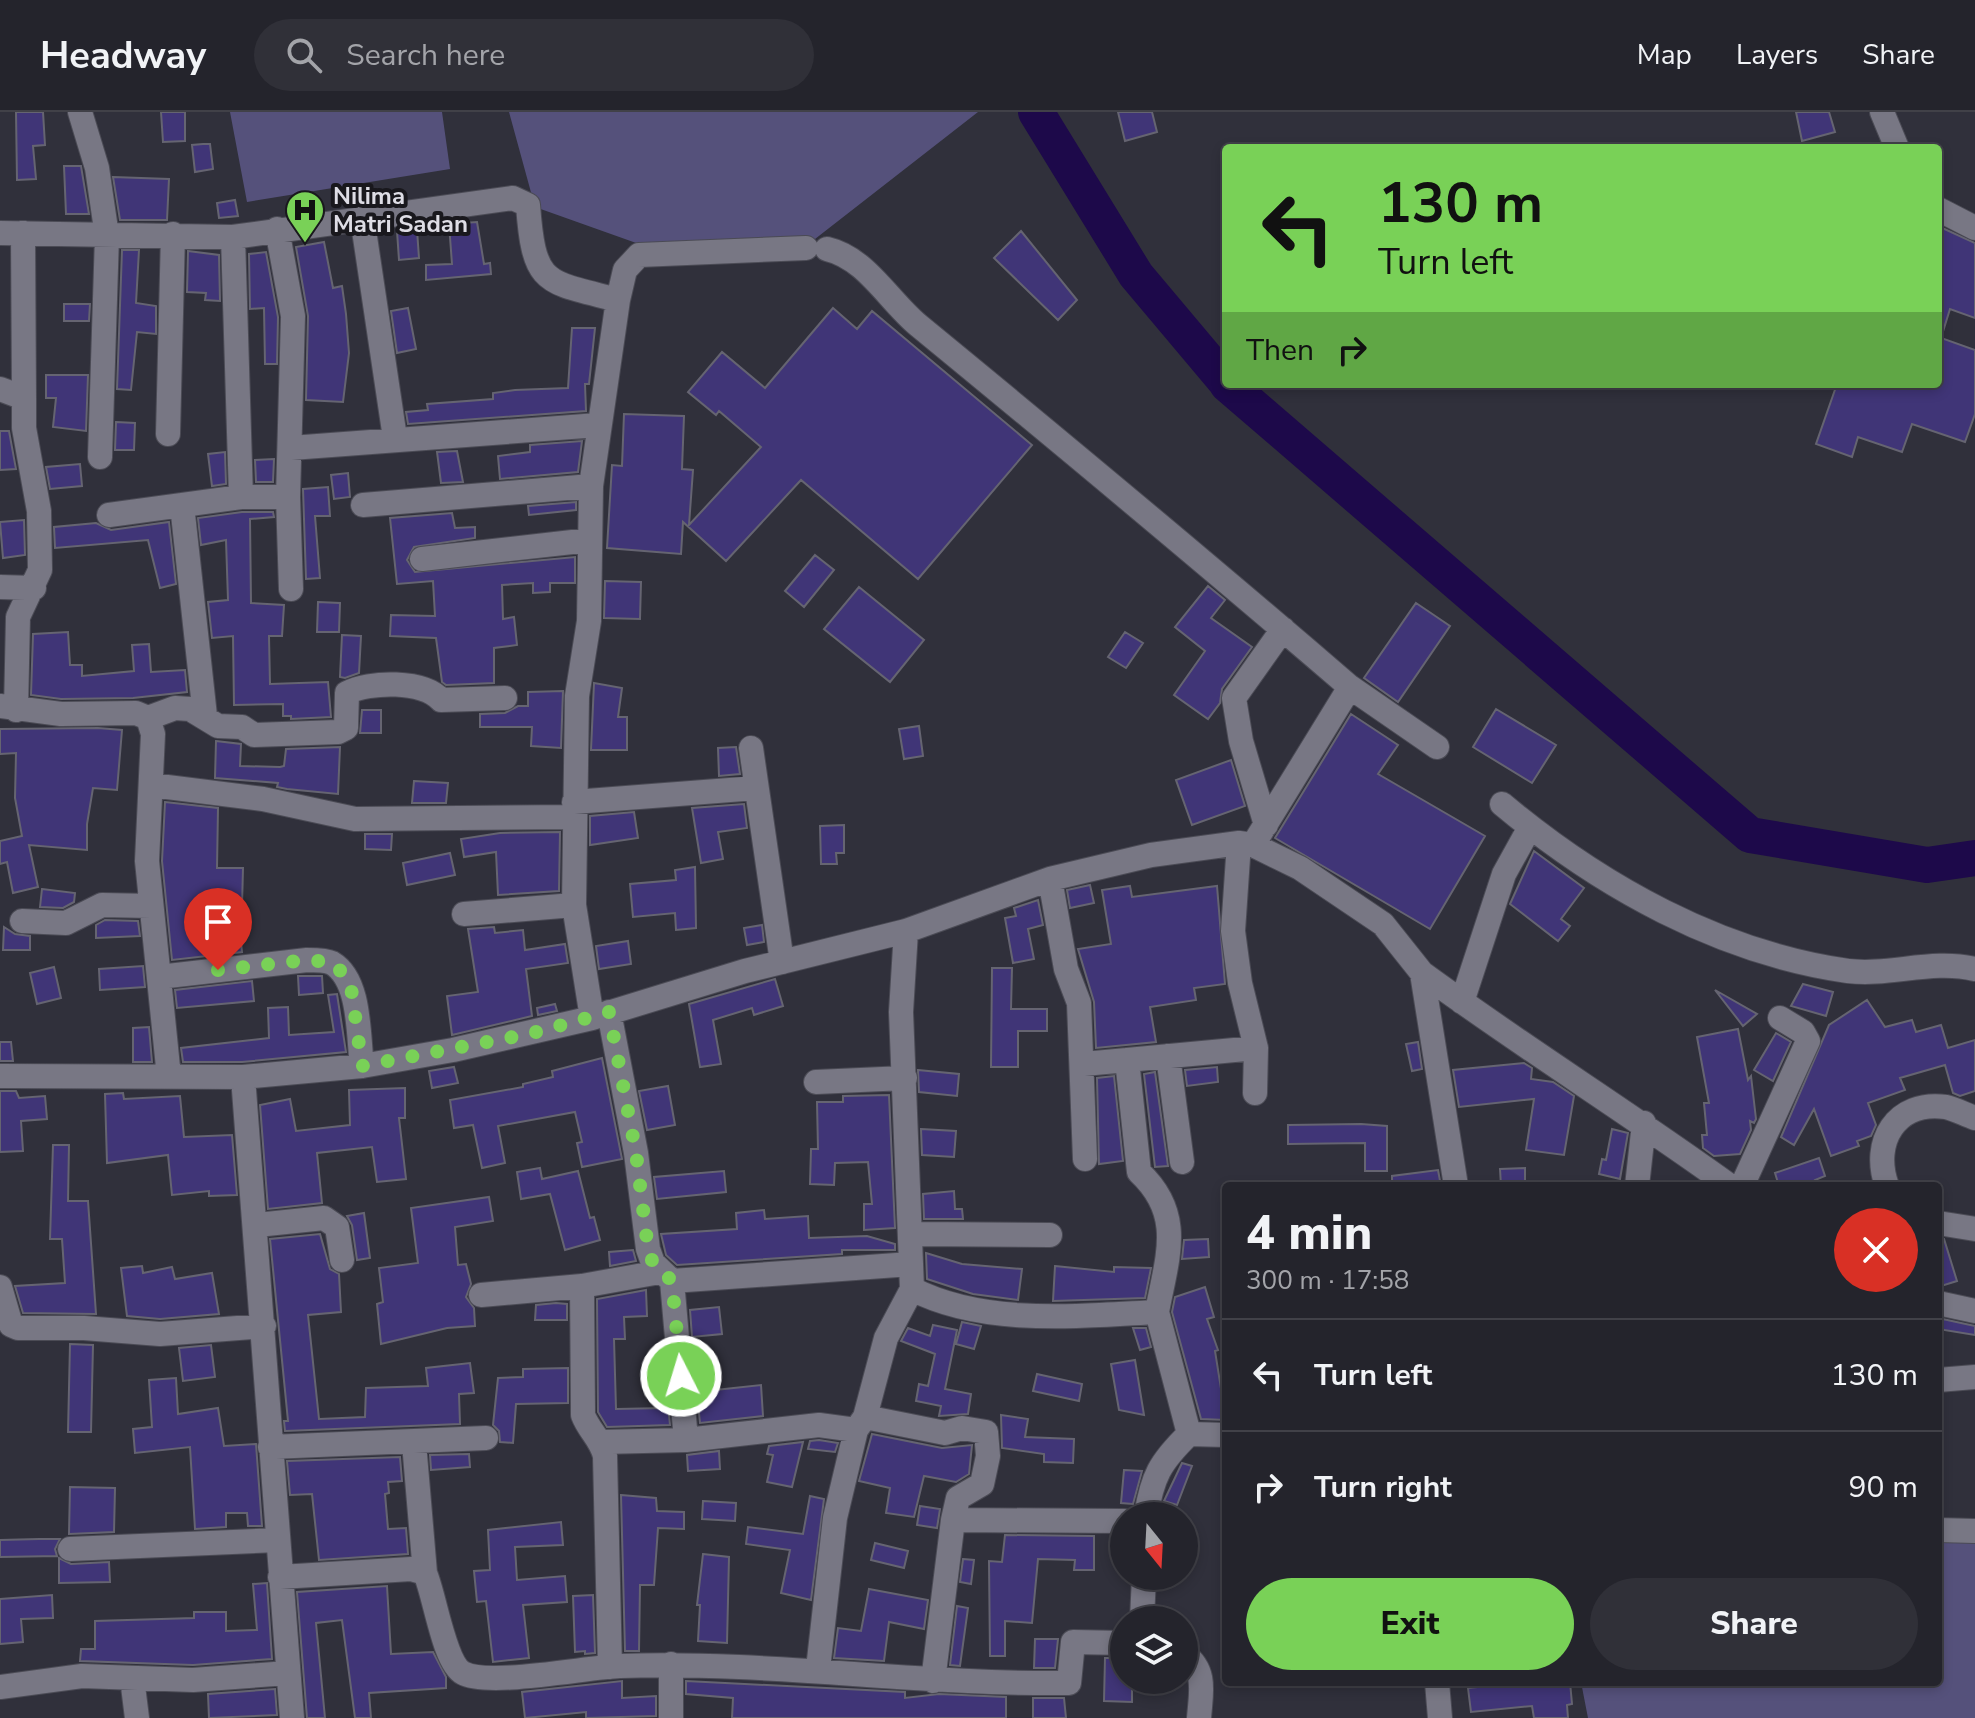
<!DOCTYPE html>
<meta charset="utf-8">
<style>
:root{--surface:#24242c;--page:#303038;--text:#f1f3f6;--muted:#a3a4a9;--line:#414148;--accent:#79d157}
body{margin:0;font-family:"Nunito Sans",sans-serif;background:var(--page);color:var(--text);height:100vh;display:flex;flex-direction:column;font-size:30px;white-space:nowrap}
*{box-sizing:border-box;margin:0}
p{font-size:26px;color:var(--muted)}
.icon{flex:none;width:44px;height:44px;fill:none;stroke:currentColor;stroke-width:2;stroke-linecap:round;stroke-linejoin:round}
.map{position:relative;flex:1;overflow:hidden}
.panel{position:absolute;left:1222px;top:1070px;width:720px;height:504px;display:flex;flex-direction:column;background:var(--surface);border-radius:8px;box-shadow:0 4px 12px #0003,0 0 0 2px var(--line)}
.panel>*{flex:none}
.top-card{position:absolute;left:1222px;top:32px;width:720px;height:244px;border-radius:8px;box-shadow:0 4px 12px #0003,0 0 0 2px var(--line);background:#79d157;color:#111;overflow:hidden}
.needle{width:52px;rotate:162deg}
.controls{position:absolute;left:1110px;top:1390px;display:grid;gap:16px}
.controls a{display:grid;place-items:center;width:88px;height:88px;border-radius:50%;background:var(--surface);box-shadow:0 4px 12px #0003,0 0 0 2px var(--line);font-size:40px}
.pin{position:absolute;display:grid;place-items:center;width:68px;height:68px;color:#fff;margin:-82px -34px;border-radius:50% 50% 50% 0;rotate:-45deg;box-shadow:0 0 8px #0007}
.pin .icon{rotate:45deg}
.me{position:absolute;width:88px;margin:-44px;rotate:355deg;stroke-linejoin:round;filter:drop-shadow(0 0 6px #0008)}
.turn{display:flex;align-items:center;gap:28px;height:168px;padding:0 24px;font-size:36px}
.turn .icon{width:104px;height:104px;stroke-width:2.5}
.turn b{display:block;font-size:56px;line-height:68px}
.then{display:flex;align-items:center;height:76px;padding:0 24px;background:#0003;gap:16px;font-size:30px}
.round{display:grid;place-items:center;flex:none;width:84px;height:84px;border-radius:42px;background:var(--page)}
.summary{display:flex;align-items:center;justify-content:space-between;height:136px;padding:0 24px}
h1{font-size:48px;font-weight:800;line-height:60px}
.cta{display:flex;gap:16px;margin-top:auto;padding:16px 24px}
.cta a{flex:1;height:92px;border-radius:48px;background:var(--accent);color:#111;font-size:32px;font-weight:800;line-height:92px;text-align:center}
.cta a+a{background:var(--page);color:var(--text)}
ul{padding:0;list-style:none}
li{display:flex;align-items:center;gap:24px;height:112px;padding:0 24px;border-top:2px solid var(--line)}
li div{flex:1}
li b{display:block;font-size:30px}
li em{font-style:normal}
header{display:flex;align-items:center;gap:48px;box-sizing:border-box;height:112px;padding:0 40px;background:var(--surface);border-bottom:2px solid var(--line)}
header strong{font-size:38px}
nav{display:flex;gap:44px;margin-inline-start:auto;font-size:28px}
.search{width:560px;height:72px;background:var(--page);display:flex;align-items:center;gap:20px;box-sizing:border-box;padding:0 28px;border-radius:44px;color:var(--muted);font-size:30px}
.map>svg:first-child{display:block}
</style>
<header>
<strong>Headway</strong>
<div class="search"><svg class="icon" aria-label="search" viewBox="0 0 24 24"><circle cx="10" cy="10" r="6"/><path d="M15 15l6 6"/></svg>Search here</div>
<nav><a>Map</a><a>Layers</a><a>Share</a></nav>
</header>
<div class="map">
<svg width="1975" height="1606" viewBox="0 0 1975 1606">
<rect width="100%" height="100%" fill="#30303b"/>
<!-- green -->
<path fill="#55517b" d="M230,0H442L450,57L247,90Z
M509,0H978L815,127L744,140L639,132L535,95Z
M1975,1427V1606H1588L1581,1570H1938V1428Z"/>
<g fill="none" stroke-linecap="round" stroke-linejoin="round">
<!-- river -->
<path stroke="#1d094a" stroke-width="36" d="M1036,0L1136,163L1226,270
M1227,272L1750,723L1927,753L1975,746"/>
</g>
<!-- building -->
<path fill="#403577" stroke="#656471" stroke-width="2" d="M16,0H43L45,33L33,34L36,67L17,68Z
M161,0H185V29L163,30Z
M1118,0H1152L1157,20L1125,29Z
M1796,0H1829L1835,20L1802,29Z
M203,32H210L213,57L195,60L192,33Z
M64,54H81L89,102H66Z
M113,65L169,67L167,108H120Z
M235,88L238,104L219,106L217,91Z
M477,110L484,152L490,151L491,162L426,168V153L452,152L449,112Z
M1938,114L1975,131V206L1950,197L1941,226L1975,238V302L1965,330L1912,312L1902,340L1858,325L1852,345L1816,332L1837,272H1938Z
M417,118L419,146L399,148L397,119Z
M1021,119L1077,188L1058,208L994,146Z
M324,130L333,176L342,174L346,202L349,241L343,290L306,288L308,204L296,135Z
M122,138H139L136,191L156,194V222L137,220L131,278L117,277Z
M188,139L219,143L220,189L205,188L206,181L187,180Z
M266,140L278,205L277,252H265L264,196L250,197L249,142Z
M64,192H90L89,209H64Z
M408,196L416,237L397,241L391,199Z
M833,196L857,217L872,199L1032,333L918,467L801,368L726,449L683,410L681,442L607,436L612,353L622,354L624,302L684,304L682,357L693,358L689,413L761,335L719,299L716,303L688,280L722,240L765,276Z
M572,216H595L589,272H585L586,299L408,312L406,300L428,298L427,292L493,287V281L515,278L568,276Z
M46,263H88L86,319L53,315L56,286H46Z
M116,310L135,311L134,338H115Z
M0,319H9L16,357L0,358Z
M582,329L578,360L500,367L498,344L530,340V333Z
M457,339L463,370L441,371L437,340Z
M225,340L226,372L212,374L208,342Z
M274,347L273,370H256L255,348Z
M80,352L82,374L50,377L46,355Z
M348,361L350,385L334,387L331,363Z
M328,375L330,404H315L320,466L306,467L303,377Z
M576,390V398L529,403L528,394Z
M242,400H273L274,405L250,407L251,491L284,493L282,524H269L270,572L328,570L331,605L291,607V604H283V592L234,593L233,524L212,526L208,490L228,488L226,428L201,433L198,406Z
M452,401L455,416L475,415V426L414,435L407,448L415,460L575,445V471H550V480L533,481V471L502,473L503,507L514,505L517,533L494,536V571L446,573L442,570L436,526L390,524L391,503L435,504L433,469L397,472L390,406Z
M24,408L25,443L3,446L0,410Z
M169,410L176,472L160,476L148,428L55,436L54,415L96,411L111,418Z
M815,443L834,458L804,495L785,479Z
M605,469L641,470L640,507L604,506Z
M1208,474L1225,488L1211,506L1252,535L1222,577L1220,591L1208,607L1174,583L1205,539L1175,515Z
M859,475L924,528L890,570L824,517Z
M318,490L340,491L339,520H317Z
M1416,491L1450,514L1398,590L1364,566Z
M68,520L70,553H82V564L134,559L132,533L149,532L151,560L185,558L187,580L133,586L61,587L31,583L33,522Z
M1125,520L1143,531L1126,556L1108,545Z
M342,523L361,524L359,561L345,566L340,565Z
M594,571L622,576L618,605H627V638H591Z
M563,579L561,636L531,634L532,615H480V602L505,601L518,594H528V580Z
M1496,597L1556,633L1532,671L1473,635Z
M362,598H381V621H360Z
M1351,602L1398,633L1378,662L1485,724L1430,817L1275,726Z
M919,614L923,644L904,647L899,617Z
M98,616L122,618L117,678L93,676L87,712V738L29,733L38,775L13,781L7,750L0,752V729L22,724L15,686L16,641L0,642V617Z
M216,629L241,632L240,654L280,655L284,654L286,637L340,635L338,682L287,677L277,675L278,671L215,666Z
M736,635L740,662L719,664L718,636Z
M1231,648L1245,694L1192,713L1176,668Z
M414,669L448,671L446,691H412Z
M165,690L218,696L217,756H243L242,794H237L242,840L172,848L162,749Z
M744,692L747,716L718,720L723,747L701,751L692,696Z
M634,700L638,726L590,733V704Z
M844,713V741H836L837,752H821L820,714Z
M560,720L559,779L498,783L496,740L464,745L461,727L500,721Z
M365,722H392L391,738L365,737Z
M1534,739L1584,776L1561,807L1570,814L1558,829L1510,792Z
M450,741L455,763L407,773L403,751Z
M695,755L696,816L676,818L675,801L633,805L630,772L676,768L675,758Z
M1090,773L1094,791L1070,796L1067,778Z
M1130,774L1132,785L1217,774L1225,872L1194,876L1196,888L1150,895L1156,930L1096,936L1094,890L1078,837L1111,832L1102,778Z
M42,777L75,781L74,790L63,796L40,795Z
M1038,788L1043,813L1028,817L1034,847L1013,851L1005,806L1016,804L1014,796Z
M105,808L138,809L140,824L96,826V813Z
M762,813L764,830L747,833L744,816Z
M4,815L15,822L30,824V838H3Z
M494,815L495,821L523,818L525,838L565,832L568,851L526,857L532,904L452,923L447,884L478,880L468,817Z
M628,829L631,852L599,857L596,834Z
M143,854L145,875L100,878L99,857Z
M54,855L61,886L37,892L30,861Z
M992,856H1012L1011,897H1047V919H1018V955H991Z
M298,864H322L323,881L299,883Z
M775,867L783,894L754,903L752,896L713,908L721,952L700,955L689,892Z
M252,869L254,889L177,896L175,878Z
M1803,872L1833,880L1826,904L1791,894Z
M1715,878L1757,902L1743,914Z
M337,882L346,940L242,950H183L181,936L269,926L268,896L288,895L289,923L334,920L328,883Z
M1867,888L1885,915L1912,908L1916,920L1941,913L1948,936L1975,928V979L1960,984L1953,981L1945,953L1900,966L1905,978L1868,991L1876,1013L1871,1024L1857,1029L1859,1034L1831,1044L1814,997L1794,1033L1781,1025L1829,913Z
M555,892L557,899L538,903L537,896Z
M149,915L152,950H133V916Z
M1738,917L1748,968L1751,964L1756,1007L1754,1011L1750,1009L1751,1018L1740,1042L1714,1044L1703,1036L1702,1023H1707L1704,991H1709L1697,925Z
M1776,921L1791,930L1773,969L1754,958Z
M0,930H11L13,949H0Z
M1418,930L1422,957L1412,959L1406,932Z
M602,946L622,1047L582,1055L577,1031L582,1030L575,1000L498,1014L505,1051L482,1056L473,1013L454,1016L450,988L523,975V972L553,965L552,959Z
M1524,951L1532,956L1531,967L1553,970L1574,984L1564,1043L1526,1038L1534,987L1459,995L1453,958Z
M454,955L458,971L432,976L429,959Z
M1217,955L1218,970L1187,974L1185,958Z
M918,958L959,962L957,984L919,980Z
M1155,960L1168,1054L1155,1055L1144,962Z
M1114,964L1123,1049L1099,1052L1097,966Z
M668,974L675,1013L647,1018L639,979Z
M405,976V1006H399L406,1067L377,1070L372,1035L317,1041L322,1091L268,1097L260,993L290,987L296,1019L350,1013L349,978Z
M0,979H16L19,986L45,984L47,1007L21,1009L23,1039L0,1040Z
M123,981L124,987L180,984L184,1025L232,1023L237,1083L209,1084V1079L172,1083L168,1043L107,1051L105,982Z
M889,983L895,1116L864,1118V1092H872L868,1050L835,1051L834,1073L810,1072L811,1037H818L817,990H843V984Z
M1361,1012L1387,1014V1059H1365V1031L1288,1032V1013Z
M921,1017L956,1019L954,1045L922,1043Z
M1612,1017L1628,1021L1620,1067L1599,1062L1602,1047L1606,1048Z
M53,1033H69L68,1089H88L96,1202L23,1201L15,1174L65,1171L62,1127H50Z
M1819,1046L1825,1064L1815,1068L1817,1074H1779L1775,1061Z
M540,1056L542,1067L578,1059L590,1106L594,1105L600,1128L565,1138L550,1082L521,1087L517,1060Z
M1525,1056V1074H1501L1500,1057Z
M1438,1058L1441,1074H1392V1064Z
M724,1059L726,1080L657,1087L654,1065Z
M954,1079L955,1097H962L963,1107H924L923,1082Z
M489,1085L493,1109L455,1115L458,1153L466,1152L471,1172L466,1185L474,1196L475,1214L447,1216L381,1232L377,1192L383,1190L379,1156L418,1151L411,1096Z
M764,1098L765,1107L808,1104L809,1126L867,1124L895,1132V1138H842V1142L677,1153L666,1143L661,1122L737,1117L736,1101Z
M364,1101L370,1146L357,1148L352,1113L347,1104Z
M320,1122L330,1157L339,1162L341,1200L308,1203L319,1307L365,1305L366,1276L428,1274L426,1256L470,1251L474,1281L459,1282L460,1312L285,1319L284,1309H288L270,1127Z
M1938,1126L1944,1127L1957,1169L1938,1175Z
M1208,1127L1209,1145L1182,1147L1184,1128Z
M633,1138L636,1149L610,1154L609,1140Z
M926,1141L962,1152L1022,1157L1018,1188L973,1182L927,1167Z
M142,1154L143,1161L172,1155L175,1167L212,1161L219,1202L160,1207L127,1204L121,1156Z
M1055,1154L1114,1160V1155L1151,1156L1145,1186L1053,1189Z
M1205,1175L1214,1205L1207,1207L1218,1238L1215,1239L1226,1308L1201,1307L1172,1200L1175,1185Z
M646,1178L647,1204L624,1205L625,1227H614L616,1297L665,1296L667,1284L670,1313L607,1315L598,1300L597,1187Z
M556,1191L567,1192V1208H535L536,1193Z
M719,1195L722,1222L692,1225L690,1198Z
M1938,1206L1975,1214V1223L1938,1217Z
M962,1210L981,1214L974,1237L956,1232Z
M933,1213L957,1218L945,1277L971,1282L968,1302L939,1304L941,1294L916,1289L919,1272L928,1274L935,1242L901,1229L908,1216L930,1224Z
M1133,1216H1146L1151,1235L1140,1238Z
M70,1232L93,1233L91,1320H68Z
M211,1233L215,1265L183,1269L179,1236Z
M1135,1248L1144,1303L1119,1298L1111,1252Z
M568,1256V1291L516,1292L513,1331L500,1330L499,1319L493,1313L498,1266L523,1265V1257Z
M1037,1262L1082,1272L1079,1289L1033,1279Z
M176,1266L178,1302L218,1296L224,1334L256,1332L262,1414H248L247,1401H226V1415L195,1417L190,1335L135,1341L133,1317L152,1315L149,1268Z
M761,1273L763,1304L700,1311L697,1280Z
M1001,1303L1028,1307L1025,1325L1074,1327L1073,1351L1044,1350V1342L1002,1336Z
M872,1322L942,1336L972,1333L969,1362L956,1370L924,1364L914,1405L886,1401L890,1376L859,1369Z
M819,1328L838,1331L835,1340L808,1337L810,1329Z
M803,1330L792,1375L767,1370L773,1343L767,1342L769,1334Z
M719,1339L720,1357L688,1359L687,1343Z
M469,1342L470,1355L431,1358L430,1343Z
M400,1345L402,1369L388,1370L389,1381L385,1382L388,1417L406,1416L408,1442L319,1448L312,1382L290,1383L287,1349Z
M1182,1351L1192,1354L1177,1393L1164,1389Z
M1124,1358L1142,1359L1133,1392L1121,1391Z
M70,1375L115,1376L114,1420L69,1422Z
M621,1383L656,1386L657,1399L684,1400V1417L658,1416L654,1473H640L639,1539H625Z
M810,1384L824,1387L811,1488L781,1481L790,1438L746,1432L748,1415L803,1422Z
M703,1389L736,1391L735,1409L702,1407Z
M920,1394L940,1397L937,1416L917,1413Z
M561,1410L563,1433L515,1435L517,1468L565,1464L567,1490L523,1493L529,1546L493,1550L486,1489L477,1490L474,1459L490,1458L488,1418Z
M1005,1423L1094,1424V1458H1074L1075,1448L1038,1447L1032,1511L1005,1509V1544H990L989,1449L1002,1450Z
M39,1427H60L55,1437L57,1444L0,1445V1428Z
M875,1431L908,1439L904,1456L871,1448Z
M703,1442L729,1445L727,1531L698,1529L700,1493H697Z
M59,1446L71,1452L109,1450L110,1470L59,1471Z
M963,1447L974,1448L971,1472L960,1470Z
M267,1471L272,1547L193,1553L80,1549L81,1537H95V1509L194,1506V1500H226V1519L257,1518L253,1472Z
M387,1474L391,1542L433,1540L446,1565V1576L369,1581L371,1606H355L342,1508L316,1511L325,1606H307L297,1480Z
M869,1477L928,1488L924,1517L889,1510L884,1549L834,1546L838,1516L861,1519Z
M52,1483L53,1506L21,1507L23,1530L0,1532V1487Z
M593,1483L595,1541L585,1542V1539L575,1540L573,1484Z
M957,1494L968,1496L960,1554L950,1553Z
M1035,1527H1058L1055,1556H1034Z
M1105,1546H1124V1568H1132V1590L1104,1589Z
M622,1569V1586L656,1584V1604L586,1606V1600L525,1606L522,1580Z
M686,1569L905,1580V1586L939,1582L1006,1585V1606H732L733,1586L686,1582Z
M1526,1570H1570L1572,1592L1567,1593L1568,1606H1534L1532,1594L1471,1600L1468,1576Z
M275,1577L277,1603L209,1606L208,1582Z
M1033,1586H1064L1066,1606H1033Z"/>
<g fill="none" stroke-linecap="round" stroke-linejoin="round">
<defs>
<path id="minor" d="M80,0L97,56L107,124L100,345
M1882,0L1897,36
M1938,97L1975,116
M362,105L395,326
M277,117L293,204L288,385L291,477
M0,121L233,125L513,86L528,93C534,175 545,169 618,188L625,158L639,143L806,136
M23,121L24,286
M233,125L241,385
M827,137C866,146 888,188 918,213C1063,332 1207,452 1350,575L1253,733
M0,277L24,286V316L39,399L40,458L18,505L16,598
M168,322L173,122
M291,336L598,313
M182,393L205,604
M363,393L591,374
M109,403L241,385H288
M422,447L590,428
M0,475L34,476
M1350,575L1437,635
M0,594L61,602L136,601L148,606L153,622L147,749L169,965
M148,606L175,596L190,597L218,614L242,615L254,623L338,620L346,616L347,581C369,569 424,568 441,588L505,586
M751,636L782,850
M151,673L263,687L355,707L574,705
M574,690L756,676
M1502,692C1600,774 1720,841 1848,859C1890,864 1932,847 1975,857
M1266,713L1241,629L1234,586L1283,517
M1239,731L1233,819L1240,871L1256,936L1255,981
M1050,767L1066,857L1079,891L1085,1047
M464,802L574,793
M22,809L66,811L102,793L151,794
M906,819L901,900L912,1177C984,1214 1078,1204 1157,1200L1189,1322C1160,1350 1152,1365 1146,1404
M1422,861C1523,935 1629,1001 1730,1074
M159,865L307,848C315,848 326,848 332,851C361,868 358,924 362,954
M1462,890L1504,762L1530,715
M609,900L636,1041L648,1137L653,1151L672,1169L911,1152
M592,906L574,793L577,584L589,509L591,374L618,188
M1168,944L1182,1050
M1127,948L1139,1060C1185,1103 1167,1145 1157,1200
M1084,952L1256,936
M0,964L243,965L362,954L453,938L592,906L745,859L906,819L1050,767L1151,743L1239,731L1253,733L1300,756L1383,812L1422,861L1456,1074
M243,965L292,1606
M816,970L905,966
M1637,1074L1644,1011
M1742,1074L1808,929L1803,920L1780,906
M1887,1074C1871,1030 1896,988 1946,995C1955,997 1966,1003 1975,1006
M1938,1111L1975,1117
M257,1113L324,1106L337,1115L342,1148
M911,1122L1050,1123
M672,1169L686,1328
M582,1174L583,1303C589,1319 601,1327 605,1344L610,1555
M0,1175L11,1213L18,1216H84L160,1222L264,1214
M481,1183L582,1174L660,1160
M1938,1191L1975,1199
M1938,1268L1975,1265
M865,1305L945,1321L962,1316L986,1320L988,1344L982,1372L958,1386L953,1408
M1189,1322L1226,1323
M601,1330L686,1328L819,1313L856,1318
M414,1331L425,1461
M270,1335L486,1326
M1938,1418L1975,1419
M70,1437L278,1428
M280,1465L411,1457L425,1461C435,1484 444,1551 463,1561C488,1575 588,1555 620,1554C771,1549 919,1573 1069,1571L1073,1530L1124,1531
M1142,1508L1144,1464
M1184,1542C1207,1559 1201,1580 1199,1606
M818,1557L835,1406L856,1318L865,1305L886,1226L912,1177
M132,1566L137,1606
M933,1569L953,1408L1124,1409
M1437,1570L1440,1606
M0,1575L82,1564L193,1568L288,1561
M671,1606V1552"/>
</defs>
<!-- minor casing -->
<use href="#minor" stroke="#4b4b55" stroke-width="26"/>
<!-- minor -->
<use href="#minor" stroke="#787784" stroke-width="24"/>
</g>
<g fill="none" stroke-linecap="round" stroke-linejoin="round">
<!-- route -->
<path stroke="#79d157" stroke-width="14" stroke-dasharray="0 25.2" d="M218,858L307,848L331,850L346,864L352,881L362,954L529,922L609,900L636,1041L648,1137L653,1151L672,1169L681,1264"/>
</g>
<!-- icons -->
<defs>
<symbol id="hospital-pin" viewBox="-11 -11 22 30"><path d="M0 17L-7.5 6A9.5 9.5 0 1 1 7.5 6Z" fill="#79d157" stroke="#19181d"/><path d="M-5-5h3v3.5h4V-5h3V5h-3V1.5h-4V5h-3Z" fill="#111"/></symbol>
</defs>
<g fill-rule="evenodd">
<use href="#hospital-pin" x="283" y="76" width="44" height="60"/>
</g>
<g text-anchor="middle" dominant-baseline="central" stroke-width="8" stroke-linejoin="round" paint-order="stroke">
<!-- poi labels -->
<g font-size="24" font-weight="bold" fill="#dedde5" stroke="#19181d" text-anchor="start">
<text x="333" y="84">Nilima<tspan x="333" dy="28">Matri Sadan</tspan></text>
</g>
</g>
</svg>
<div class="controls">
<a><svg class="needle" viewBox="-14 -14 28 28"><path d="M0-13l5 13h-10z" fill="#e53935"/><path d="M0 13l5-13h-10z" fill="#a3a4a9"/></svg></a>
<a><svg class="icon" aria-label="layers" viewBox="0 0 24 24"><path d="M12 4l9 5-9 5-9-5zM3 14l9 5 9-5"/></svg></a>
</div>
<div class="pin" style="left:218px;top:858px;background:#d93025"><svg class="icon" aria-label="arrive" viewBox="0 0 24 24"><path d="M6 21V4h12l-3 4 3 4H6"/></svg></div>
<svg class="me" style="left:681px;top:1264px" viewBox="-20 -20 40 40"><circle r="17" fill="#79d157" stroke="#fff" stroke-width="3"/><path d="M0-11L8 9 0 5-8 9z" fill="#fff"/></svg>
<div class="top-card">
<div class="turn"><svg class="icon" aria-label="left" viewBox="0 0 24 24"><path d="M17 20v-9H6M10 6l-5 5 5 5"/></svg><div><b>130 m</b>Turn left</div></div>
<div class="then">Then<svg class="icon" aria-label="right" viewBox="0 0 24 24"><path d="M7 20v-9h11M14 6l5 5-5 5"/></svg></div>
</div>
<section class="panel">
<div class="summary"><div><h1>4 min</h1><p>300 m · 17:58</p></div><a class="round" style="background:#d93025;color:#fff"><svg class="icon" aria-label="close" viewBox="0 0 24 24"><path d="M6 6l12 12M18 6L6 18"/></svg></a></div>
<ul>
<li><svg class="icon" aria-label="left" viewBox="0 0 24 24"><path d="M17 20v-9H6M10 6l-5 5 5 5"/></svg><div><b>Turn left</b></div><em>130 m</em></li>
<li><svg class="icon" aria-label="right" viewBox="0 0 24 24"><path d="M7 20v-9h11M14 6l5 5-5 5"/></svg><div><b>Turn right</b></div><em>90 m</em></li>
</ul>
<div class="cta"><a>Exit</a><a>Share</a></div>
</section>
</div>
